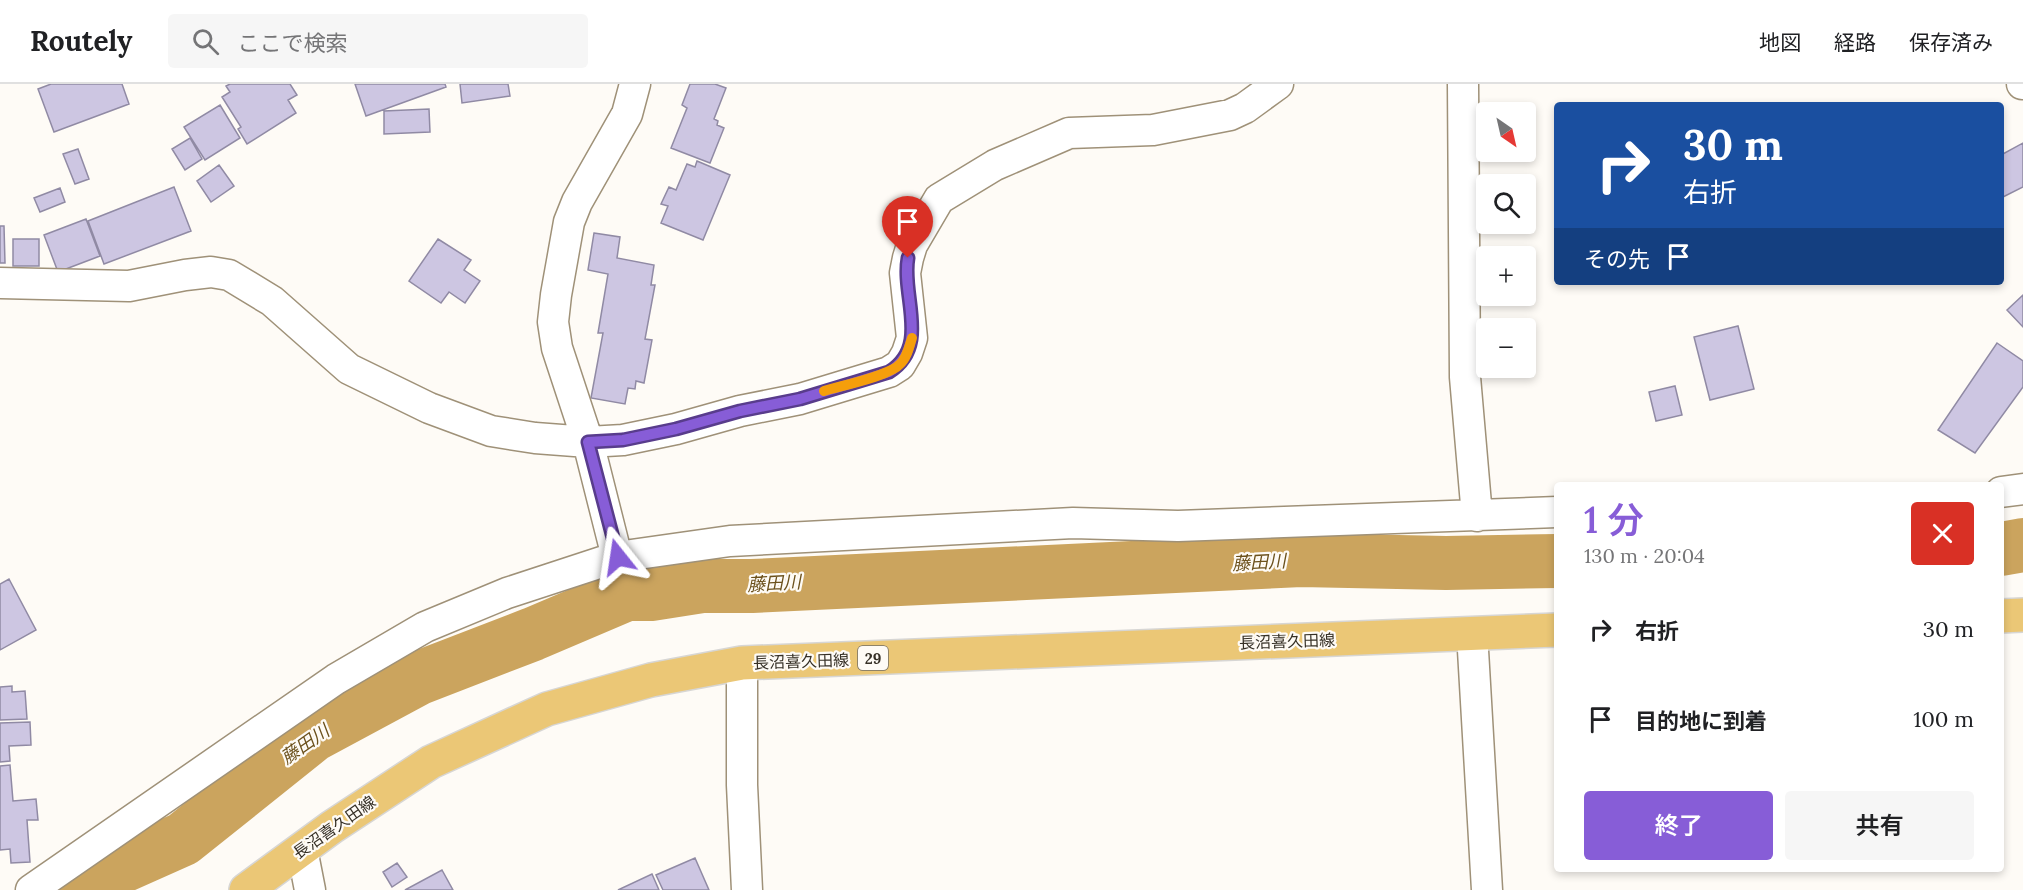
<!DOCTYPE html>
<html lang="ja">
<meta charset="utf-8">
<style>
:root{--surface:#fff;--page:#f6f6f6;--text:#202124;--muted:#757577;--line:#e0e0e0;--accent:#875dd7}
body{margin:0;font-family:Lora,"Noto Sans JP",serif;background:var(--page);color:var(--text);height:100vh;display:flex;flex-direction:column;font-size:22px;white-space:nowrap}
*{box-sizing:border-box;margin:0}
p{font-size:20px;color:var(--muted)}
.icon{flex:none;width:33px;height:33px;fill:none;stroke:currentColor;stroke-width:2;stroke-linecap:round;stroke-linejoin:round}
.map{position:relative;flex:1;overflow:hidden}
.side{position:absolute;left:1554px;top:398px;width:450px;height:390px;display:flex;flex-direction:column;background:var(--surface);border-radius:6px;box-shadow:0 3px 9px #0003}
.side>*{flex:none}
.top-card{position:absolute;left:1554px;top:18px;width:450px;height:183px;border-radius:6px;box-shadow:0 3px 9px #0003;background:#1a4fa0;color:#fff;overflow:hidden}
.needle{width:39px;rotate:146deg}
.controls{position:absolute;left:1476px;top:18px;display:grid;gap:12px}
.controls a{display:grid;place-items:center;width:60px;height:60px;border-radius:6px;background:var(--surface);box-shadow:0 3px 9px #0003;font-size:30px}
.pin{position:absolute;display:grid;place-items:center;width:51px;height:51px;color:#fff;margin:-62px -26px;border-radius:50% 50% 50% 0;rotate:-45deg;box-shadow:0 0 6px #0007}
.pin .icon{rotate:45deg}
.me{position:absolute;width:66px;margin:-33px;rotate:345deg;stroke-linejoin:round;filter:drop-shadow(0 0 4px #0008)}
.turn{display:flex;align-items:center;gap:21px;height:126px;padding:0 30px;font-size:27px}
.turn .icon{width:78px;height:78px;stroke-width:2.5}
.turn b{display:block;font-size:42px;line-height:51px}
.then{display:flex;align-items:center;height:57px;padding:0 30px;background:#0003;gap:12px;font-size:22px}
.round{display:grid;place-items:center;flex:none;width:63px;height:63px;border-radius:6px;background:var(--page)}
.head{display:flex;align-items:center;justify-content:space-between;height:102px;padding:0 30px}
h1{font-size:36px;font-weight:600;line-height:45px;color:var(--accent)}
.cta{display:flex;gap:12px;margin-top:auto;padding:12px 30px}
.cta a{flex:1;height:69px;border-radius:6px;background:var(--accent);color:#fff;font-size:24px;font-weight:600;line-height:69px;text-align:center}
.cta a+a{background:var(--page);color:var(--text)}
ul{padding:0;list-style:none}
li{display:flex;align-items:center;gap:18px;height:90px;padding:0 30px}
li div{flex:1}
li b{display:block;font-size:22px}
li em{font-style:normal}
header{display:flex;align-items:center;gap:36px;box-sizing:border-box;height:84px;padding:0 30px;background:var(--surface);border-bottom:2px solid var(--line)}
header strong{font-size:28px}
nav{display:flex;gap:33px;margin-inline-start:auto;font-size:21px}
.search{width:420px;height:54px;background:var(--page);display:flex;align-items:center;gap:15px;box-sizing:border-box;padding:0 21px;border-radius:6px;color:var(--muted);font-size:22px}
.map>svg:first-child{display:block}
</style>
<header>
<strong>Routely</strong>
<div class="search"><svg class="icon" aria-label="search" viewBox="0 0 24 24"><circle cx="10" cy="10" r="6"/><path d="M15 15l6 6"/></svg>ここで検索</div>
<nav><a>地図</a><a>経路</a><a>保存済み</a></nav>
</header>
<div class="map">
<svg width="2023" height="806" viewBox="0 0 2023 806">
<rect width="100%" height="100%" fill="#fefbf6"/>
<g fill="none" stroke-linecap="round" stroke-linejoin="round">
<!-- river -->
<path stroke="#cba45e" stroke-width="54" d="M2001,465L2023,461
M69,806L183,755L313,651L419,594L533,550L627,510H651L702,502H752L1301,476L1446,479L1557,477"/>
</g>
<!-- building -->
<path fill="#cdc6e2" stroke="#908aa4" stroke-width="1.5" d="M51,0H122L129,20L54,48L38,5Z
M230,0H290L297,11L288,16L296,29L247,60L238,45L241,43L222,13L230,8L226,2Z
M355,0H445L446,3L366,32Z
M460,0H508L510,12L462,19Z
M690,0H715L726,4L714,35L718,37L717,41L724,44L710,79L671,64L687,24L682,21Z
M220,21L240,54L205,76L184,43Z
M429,25L430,48L384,50V27Z
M190,54L202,75L185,86L172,65Z
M2023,59V103L2001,114V71Z
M78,65L89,95L75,100L63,70Z
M697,77L730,91L703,156L661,139L668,122L661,120L669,103L676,106L687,80L695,83Z
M219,81L234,102L211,118L197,97Z
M174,103L191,147L104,180L88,137Z
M60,104L65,118L40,128L34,114Z
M86,135L100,172L58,188L44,151Z
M0,142H4L5,179H0Z
M594,149L620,153L617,174L654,181L651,201H655L645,255L652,256L644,299L636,297L635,305L628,304L625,320L591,314L603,249H598L608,190L588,186Z
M13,155H39V182H13Z
M438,155L471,176L464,186L480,197L465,219L449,208L441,219L409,197Z
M2023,211V243L2007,226Z
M1738,242L1754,305L1710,316L1694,253Z
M1997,259L2023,277V303L1975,369L1938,346Z
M1675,302L1682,331L1656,337L1649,308Z
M9,495L36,546L0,566V500Z
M12,602V608L25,607L27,635L0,636V603Z
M30,638L31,661L9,662L10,677L0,678V639Z
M10,681L13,717L36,715L38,736H27L30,778L11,779L10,765L0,766V682Z
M695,774L709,806H663L656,791Z
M397,779L407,793L392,803L383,788Z
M442,786L453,806H405Z
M652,790L659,806H618Z"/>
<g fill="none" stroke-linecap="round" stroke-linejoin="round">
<defs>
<path id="minor" d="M1463,0L1465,293L1477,432
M2022,0H2023
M0,199L129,202L185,191L211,188L229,191L272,217L349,285L429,324L491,347L535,354L588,358L623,356L676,345L740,327L800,315L889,288L900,281L907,269L912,254L905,189L908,174L912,161L939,115L995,81L1069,49L1153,46L1230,31L1245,24L1278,0
M2001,408L2023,405
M617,473L588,358L557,264L553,238L556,211L569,138L577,118L627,30L635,0
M1472,549L1487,806
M742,579V701L747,806
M302,765L310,806
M31,806L336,595L425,543L507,509L617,473L730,457L1073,439L1178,442L1557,428"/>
<path id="primary" d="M2001,532L2023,531
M246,806L332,743L431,678L547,625L651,596L742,579L1557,546"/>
</defs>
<!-- minor casing -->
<use href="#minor" stroke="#9f9178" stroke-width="33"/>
<!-- primary casing -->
<use href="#primary" stroke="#d7d6d4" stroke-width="36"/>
<!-- minor -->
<use href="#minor" stroke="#fff" stroke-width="30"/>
<!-- primary -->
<use href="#primary" stroke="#ebc776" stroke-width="33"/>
</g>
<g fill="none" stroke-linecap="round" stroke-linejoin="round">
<defs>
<path id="route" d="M618,473L588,358L623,356L676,345L740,327L800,315L889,288C931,262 901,212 908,174"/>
</defs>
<!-- route casing -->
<use href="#route" stroke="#583c8c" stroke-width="15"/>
<!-- route -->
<use href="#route" stroke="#875dd7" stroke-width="10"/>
<!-- slow -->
<path stroke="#f59e0b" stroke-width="10" d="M824,307C840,302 890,292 900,280C907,274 909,263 912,254"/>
</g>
<g text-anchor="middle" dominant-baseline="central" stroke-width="4.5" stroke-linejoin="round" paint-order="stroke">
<!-- shield labels -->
<rect fill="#fefbf6" stroke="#726d64" stroke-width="1.5" x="858" y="562" width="30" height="24" rx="4.5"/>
<g font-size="15" font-weight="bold" fill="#363026">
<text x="873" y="574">29</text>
</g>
<!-- street labels -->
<g font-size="16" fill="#363026" stroke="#fefbf6">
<text transform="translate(1287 557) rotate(-2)">長沼喜久田線</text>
<text transform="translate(801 577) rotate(-2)">長沼喜久田線</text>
<text transform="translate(334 743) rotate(-35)">長沼喜久田線</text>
</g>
<!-- water labels -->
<g font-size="18" font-style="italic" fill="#6c511c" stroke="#fefbf6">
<text transform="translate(1259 478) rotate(-3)">藤田川</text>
<text transform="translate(774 499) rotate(-3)">藤田川</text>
<text transform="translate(305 660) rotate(-35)">藤田川</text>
</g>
</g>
</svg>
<div class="controls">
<a><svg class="needle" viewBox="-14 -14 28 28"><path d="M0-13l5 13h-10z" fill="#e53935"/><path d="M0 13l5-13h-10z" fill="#757577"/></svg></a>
<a><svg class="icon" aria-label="search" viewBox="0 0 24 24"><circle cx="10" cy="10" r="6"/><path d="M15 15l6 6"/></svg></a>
<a>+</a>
<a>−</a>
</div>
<div class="pin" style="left:908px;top:174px;background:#d93025"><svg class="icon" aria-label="arrive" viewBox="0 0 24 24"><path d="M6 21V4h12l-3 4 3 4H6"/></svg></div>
<svg class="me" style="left:618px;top:473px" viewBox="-20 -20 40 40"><path d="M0-17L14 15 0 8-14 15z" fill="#875dd7" stroke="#fff" stroke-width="4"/></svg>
<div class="top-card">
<div class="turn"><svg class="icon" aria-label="right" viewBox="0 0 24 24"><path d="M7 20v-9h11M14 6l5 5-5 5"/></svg><div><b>30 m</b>右折</div></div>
<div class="then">その先<svg class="icon" aria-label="arrive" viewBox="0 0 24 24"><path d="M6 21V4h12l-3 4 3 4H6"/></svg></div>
</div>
<section class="side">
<div class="head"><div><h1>1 分</h1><p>130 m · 20:04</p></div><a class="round" style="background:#d93025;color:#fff"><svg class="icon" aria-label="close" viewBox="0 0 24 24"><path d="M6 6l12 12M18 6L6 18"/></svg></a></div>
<ul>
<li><svg class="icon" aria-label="right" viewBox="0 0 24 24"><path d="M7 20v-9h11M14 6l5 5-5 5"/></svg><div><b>右折</b></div><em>30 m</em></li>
<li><svg class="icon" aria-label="arrive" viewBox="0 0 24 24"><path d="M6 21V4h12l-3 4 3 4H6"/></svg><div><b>目的地に到着</b></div><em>100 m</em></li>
</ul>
<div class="cta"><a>終了</a><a>共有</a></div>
</section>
</div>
